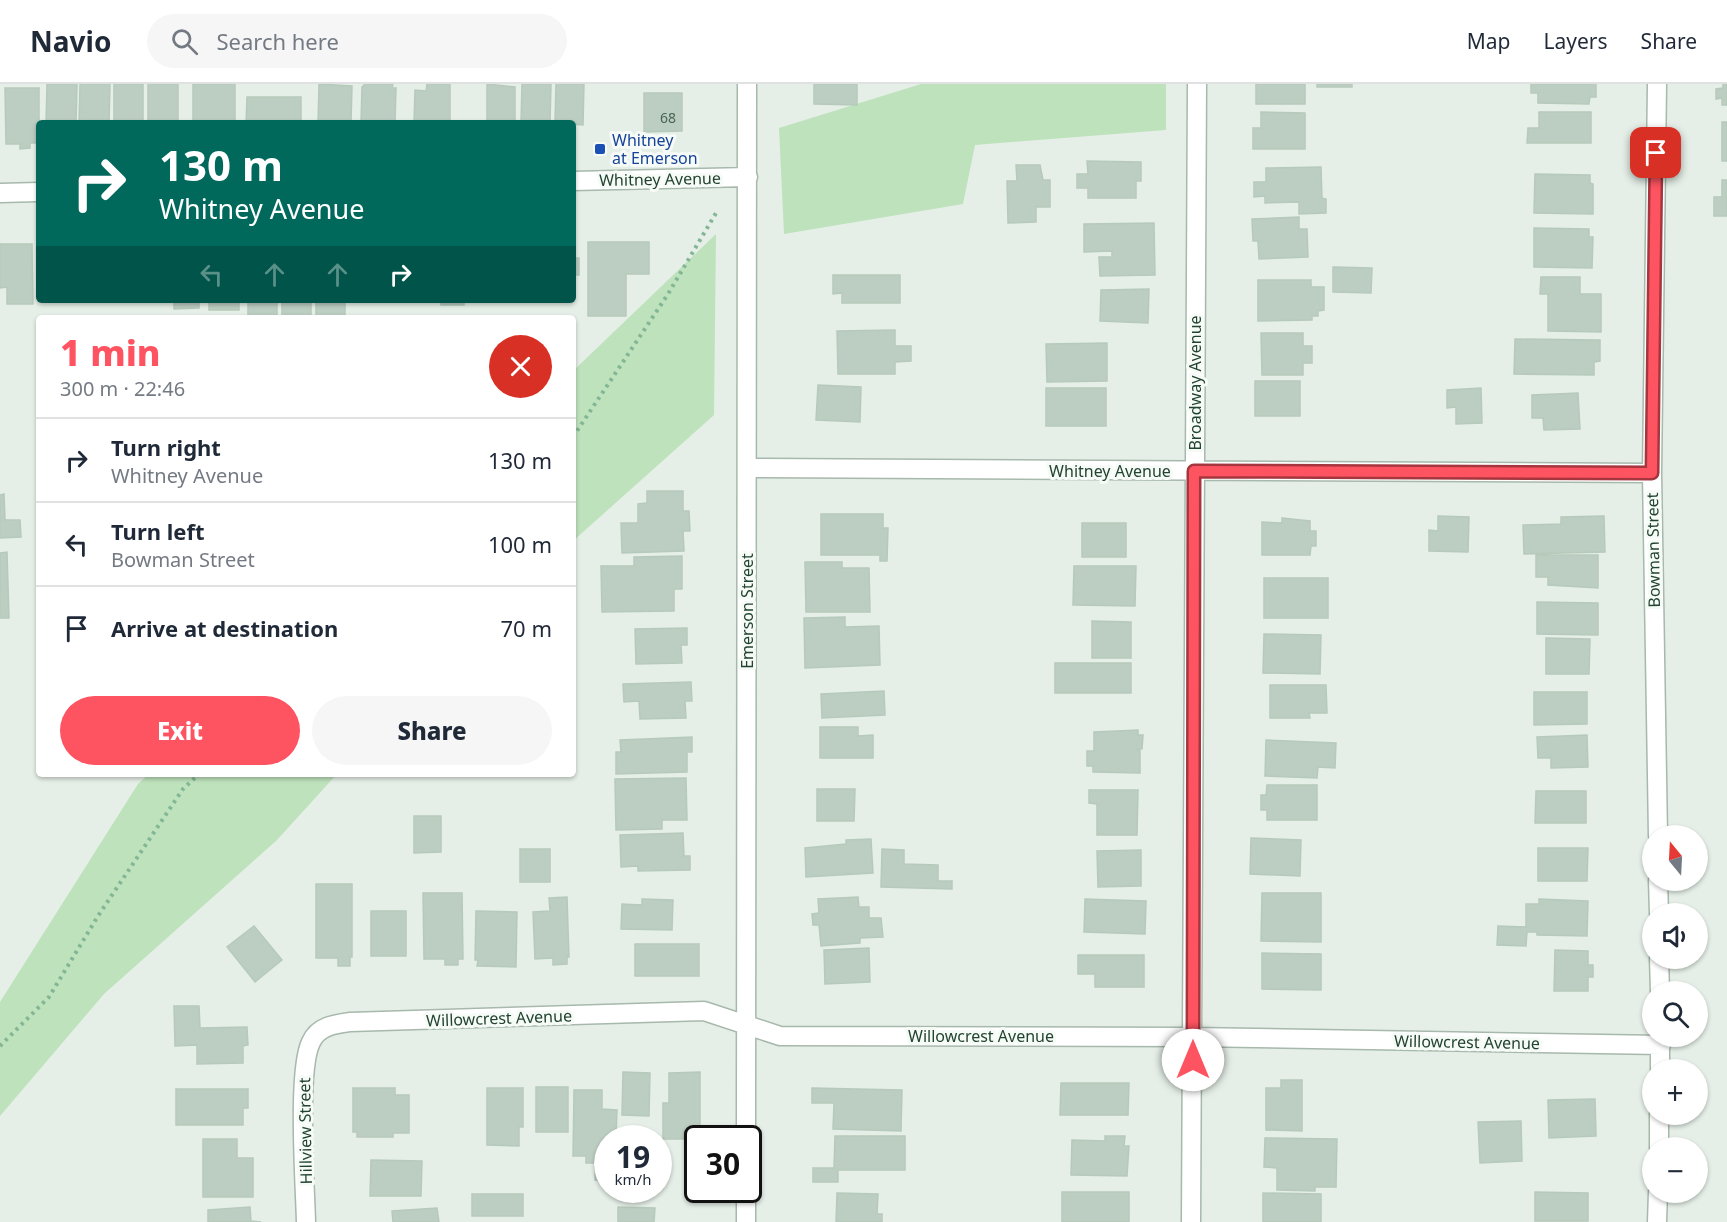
<!DOCTYPE html>
<meta charset="utf-8">
<style>
:root{--surface:#fff;--page:#f6f6f7;--text:#1f2937;--muted:#747a83;--line:#e0e1e3;--accent:#fe5360}
body{margin:0;font-family:"Noto Sans",sans-serif;background:var(--page);color:var(--text);height:100vh;display:flex;flex-direction:column;font-size:22px;white-space:nowrap}
*{box-sizing:border-box;margin:0}
p{font-size:20px;color:var(--muted)}
.icon{flex:none;width:33px;height:33px;fill:none;stroke:currentColor;stroke-width:2;stroke-linecap:round;stroke-linejoin:round}
.map{position:relative;flex:1;overflow:hidden}
.drawer{position:absolute;left:36px;top:231px;width:540px;height:462px;display:flex;flex-direction:column;background:var(--surface);border-radius:6px;box-shadow:0 2px 4px #0004}
.drawer>*{flex:none}
.guide{position:absolute;left:36px;top:36px;width:540px;height:183px;border-radius:6px;box-shadow:0 2px 4px #0004;background:#00695c;color:#fff;overflow:hidden}
.needle{width:39px;rotate:342deg}
.fabs{position:absolute;left:1642px;top:741px;display:grid;gap:12px}
.fabs a{display:grid;place-items:center;width:66px;height:66px;border-radius:50%;background:var(--surface);box-shadow:0 2px 4px #0004;font-size:30px}
.speed{position:absolute;left:594px;top:1041px;display:flex;gap:12px;font-size:30px;font-weight:700;text-align:center}
.speed>*{display:grid;place-content:center;width:78px;height:78px;border-radius:50%;background:var(--surface);box-shadow:0 2px 4px #0004;line-height:1}
.speed small{font-size:15px;font-weight:400}
.speed .limit{border:3px solid #111;border-radius:9px;background:#fff;color:#111}
.pin{position:absolute;display:grid;place-items:center;width:51px;height:51px;color:#fff;margin:-26px;border-radius:12px;box-shadow:0 3px 9px #0006}
.me{position:absolute;width:66px;margin:-33px;rotate:0deg;stroke-linejoin:round;filter:drop-shadow(0 0 4px #0008)}
.turn{display:flex;align-items:center;gap:21px;height:126px;padding:0 24px;font-size:27px}
.turn .icon{width:78px;height:78px;stroke-width:2.5}
.turn b{display:block;font-size:42px;line-height:51px}
.lanes{display:flex;align-items:center;height:57px;padding:0 24px;background:#0003;justify-content:center;gap:30px;direction:ltr}
.lanes .off{opacity:.35}
.round{display:grid;place-items:center;flex:none;width:63px;height:63px;border-radius:32px;background:var(--page)}
.headline{display:flex;align-items:center;justify-content:space-between;height:102px;padding:0 24px}
h1{font-size:36px;font-weight:800;line-height:45px;color:var(--accent)}
.primary-button{display:flex;gap:12px;margin-top:auto;padding:12px 24px}
.primary-button a{flex:1;height:69px;border-radius:36px;background:var(--accent);color:#fff;font-size:24px;font-weight:800;line-height:69px;text-align:center}
.primary-button a+a{background:var(--page);color:var(--text)}
ul{padding:0;list-style:none}
li{display:flex;align-items:center;gap:18px;height:84px;padding:0 24px;border-top:2px solid var(--line)}
li div{flex:1}
li b{display:block;font-size:22px}
li em{font-style:normal}
header{display:flex;align-items:center;gap:36px;box-sizing:border-box;height:84px;padding:0 30px;background:var(--surface);border-bottom:2px solid var(--line)}
header strong{font-size:28px}
nav{display:flex;gap:33px;margin-inline-start:auto;font-size:21px}
.search{width:420px;height:54px;background:var(--page);display:flex;align-items:center;gap:15px;box-sizing:border-box;padding:0 21px;border-radius:33px;color:var(--muted);font-size:22px}
.map>svg:first-child{display:block}
</style>
<header>
<strong>Navio</strong>
<div class="search"><svg class="icon" aria-label="search" viewBox="0 0 24 24"><circle cx="10" cy="10" r="6"/><path d="M15 15l6 6"/></svg>Search here</div>
<nav><a>Map</a><a>Layers</a><a>Share</a></nav>
</header>
<div class="map">
<svg width="1727" height="1138" viewBox="0 0 1727 1138">
<rect width="100%" height="100%" fill="#e5efe7"/>
<!-- green -->
<path fill="#bee2bc" d="M921,0H1166V46L975,61L963,120L784,150L779,44Z
M716,150L714,331L573,457V287Z
M149,690H337L277,756L104,910L0,1032V918L138,700Z"/>
<!-- building -->
<path fill="#bccdc2" stroke="#b6cabb" stroke-width="1.5" d="M47,0H77L76,39H46Z
M80,0H110L109,39H79Z
M114,0H143V39H114Z
M148,0H178V39H148Z
M193,0H235V39H193Z
M319,0L352,2L351,39H318Z
M365,0H393L392,4H396L395,39H361L362,3Z
M427,0H450V39H414L415,6L426,7Z
M487,0L515,3V39H487Z
M522,0H551L550,39H521Z
M556,0H584L583,41L555,39Z
M814,0H857V21L814,20Z
M1256,0H1305V20H1256Z
M1317,0H1352V3H1317Z
M1531,0H1596V13H1590L1589,20L1538,19V9H1531Z
M1723,0H1727V21H1722V14L1716,15V5L1723,4Z
M5,4H39V59H30V64L20,65V60H6Z
M644,9H682V47L644,48Z
M247,13H301V39H246Z
M1261,28L1305,29V65H1253V44H1261Z
M1539,28H1591V59H1527L1528,44H1539Z
M1722,38H1727V77H1722Z
M1087,77L1141,78V97H1136V114H1088V104H1077V90H1088Z
M1016,81H1040L1043,96H1050V123H1036V138L1008,139L1007,97H1017Z
M1321,83L1322,114L1326,115V129L1299,130V118L1265,119V112L1254,113V98H1266V84Z
M1535,90L1590,91V99L1593,100V130L1534,129Z
M1722,96H1727V132H1714V113H1722Z
M1299,133V145H1307L1308,173L1259,175L1258,157H1253L1252,135Z
M1154,139L1155,191L1100,192L1099,173H1112V167L1084,168V140Z
M1534,144L1589,145V153H1593L1592,184L1534,183Z
M573,157L574,174H579V191H573V214Z
M588,158H649V190H626V232H588Z
M0,160H32L33,220H7V203L0,204Z
M1333,183L1372,184L1371,209L1333,208Z
M833,191H900V219H842V209L833,210Z
M1541,193H1580V210H1601V248L1548,247V210H1540Z
M1258,196H1311V203H1324V226L1318,227V232H1312V236L1258,237Z
M1149,205L1148,239L1100,237L1101,206Z
M174,216H199V224L174,225Z
M209,216H239V226H209Z
M248,216H277V234H248Z
M282,216H311V234H282Z
M316,216H345V234H316Z
M441,216H464V221H441Z
M895,246V262H911V277L895,278V290H838L837,247Z
M1261,249H1303V262H1312V279H1303V291H1262Z
M1515,255L1600,256V277L1594,278V291L1514,290Z
M1107,259V297L1047,298L1046,260Z
M1255,297H1300V332H1255Z
M818,301L861,303L860,338L816,336Z
M1046,304H1106V342H1046Z
M1481,304L1482,339L1456,340V323L1447,324V306Z
M1578,309L1580,345L1544,346L1543,334H1532V311Z
M647,407H683V427H689L690,447H683L684,467L622,469L621,439H638V420L647,419Z
M4,410L5,436H20L21,453L0,454V411Z
M821,430H883V444H888L887,477H880V471H821Z
M1438,432L1469,433L1468,468L1429,467V446L1438,447Z
M1604,432L1605,468L1524,470L1523,441L1561,440V433Z
M1282,434L1310,437V447H1316V462H1311L1310,471H1262V438L1282,439Z
M1082,439H1126V473H1082Z
M7,468L9,534H0V469Z
M1536,471H1598V504L1548,501V493H1536Z
M682,472V505H674V527L602,528L601,482H634V473Z
M805,478H842V484H869L870,528H806Z
M1074,482H1136L1135,522L1073,521Z
M1264,494H1328V534H1264Z
M1537,518L1598,519V551L1537,550Z
M845,533V543L879,542L880,581L805,584L804,534Z
M1092,537L1131,538V574H1092Z
M687,544V561H681L682,579L636,580L635,545Z
M1264,550L1321,551L1320,590L1263,589Z
M1546,554L1590,555L1589,590H1546Z
M1055,579H1131V609H1055Z
M691,598L692,617H685L686,634L640,635L639,617L624,618L623,600Z
M1270,601H1326L1327,629H1309L1310,634H1270Z
M884,607L885,631L822,634L821,610Z
M1534,608H1587V640L1534,641Z
M820,643H858V652L873,651V674H820Z
M1138,646V651H1143L1142,665H1137L1140,667V689L1093,688V682H1087V667H1094V648Z
M1587,651L1588,683L1551,684V674H1538L1537,653Z
M692,653V668H687V688L616,690V668H621L620,656Z
M1266,656L1336,659L1335,684L1318,683L1317,694L1265,692Z
M686,694L687,736H662V745L616,746L615,695Z
M1267,701H1317V736H1267V726H1261V711H1266Z
M817,705H855L854,737H817Z
M1089,706H1138L1137,751H1097V720L1089,719Z
M1536,707H1586V739H1535Z
M414,732H441V768L414,769Z
M683,749L684,772H690V786L638,787V782L621,783L620,751Z
M1251,754L1301,756L1300,792L1250,790Z
M871,755L873,789L806,793L805,764L846,760V756Z
M1538,764H1588L1587,797H1538Z
M520,765H550V798H520Z
M882,765L904,766V780L938,781V797H952V805L881,803Z
M1141,766V802L1098,803L1097,767Z
M316,800H352V873H350V882H338V874H316Z
M423,809H462L463,875H458V881H445V875H424Z
M1262,809H1321V858L1261,857Z
M567,813L569,873L567,872V880L553,881V874L535,875L533,828L550,827L549,814Z
M858,813L859,823H869V834H881L883,853L860,854V859L821,862L819,841H813L812,830L819,829L818,815Z
M642,815L673,816L672,846L621,845L622,820L642,821Z
M1085,815L1146,817L1145,850L1084,848Z
M1539,815L1588,817L1587,852L1537,851V848H1527L1526,862L1497,861L1498,842L1526,843V820H1539Z
M371,827H406V872H371Z
M476,827L517,828L516,883L477,882L478,876H475Z
M254,842L282,876L255,898L227,863Z
M635,860H699V892H635Z
M869,864L870,898L825,900L824,866Z
M1555,866L1588,867V881H1593V893H1588V907H1554Z
M1262,869L1321,870V906L1262,905Z
M1078,871H1144V903H1095V890H1078Z
M174,922H199L200,944L247,943L248,961L243,962V979L197,980V961L175,962Z
M623,988L650,989L649,1032L622,1031Z
M700,988V1042H697V1049H684V1055H663V1019H669V989Z
M1281,996H1302V1047L1266,1046V1004H1281Z
M1061,999H1129L1128,1031H1060Z
M536,1003H568V1048H536Z
M353,1004H395V1011H409V1049H393V1053H357V1048H353Z
M487,1004H523V1043H519V1062L487,1061Z
M812,1004L902,1006L901,1047L833,1045L834,1019H812Z
M176,1005H248V1024H243V1041H176Z
M574,1006H602V1025L617,1026L616,1054H608V1097L595,1096V1079H586V1072H573Z
M1595,1015L1596,1052L1549,1054L1548,1016Z
M1521,1037L1522,1077L1480,1079L1478,1038Z
M835,1052H905V1086H838V1098H813V1084H834Z
M1105,1052H1125L1124,1062H1129L1127,1092L1071,1091L1072,1056L1105,1057Z
M1265,1054L1337,1055L1336,1103H1315V1107L1277,1106V1084L1264,1083Z
M203,1055H237V1074H253V1113H203Z
M371,1076L422,1077L421,1112H370Z
M1062,1108H1129V1138H1062Z
M1535,1108L1588,1109V1137H1535Z
M837,1109L878,1110L877,1130H882V1138H836Z
M1263,1109L1321,1110V1138H1263Z
M472,1110H523V1132H472Z
M250,1123L251,1137L261,1138H208V1126Z
M618,1123L655,1124L654,1138H618Z
M437,1124L439,1138H393L392,1127Z"/>
<g fill="none" stroke-linecap="round" stroke-linejoin="round">
<defs>
<path id="minor" d="M1657,0L1652,389L1658,752
M573,97L748,93
M0,109L39,108
M747,384L1652,389
M1658,796L1659,830
M1659,874L1660,908
M1660,986V952
M746,1054L747,0
M1659,1064V1030
M746,1106V1138
M306,1138C305,1100 297,986 311,958C318,942 335,940 350,938L704,927L780,952L1193,953L1661,961
M1191,1138L1197,0
M1657,1138L1658,1108"/>
</defs>
<!-- minor casing -->
<use href="#minor" stroke="#a7b8ac" stroke-width="21"/>
<!-- path -->
<path stroke="#82b695" stroke-width="4" stroke-dasharray="3 4.5" stroke-linecap="butt" d="M573,353L668,210L716,129
M0,962L49,913L98,832L183,705L199,690"/>
<!-- minor -->
<use href="#minor" stroke="#fff" stroke-width="18"/>
</g>
<g fill="none" stroke-linecap="round" stroke-linejoin="round">
<defs>
<path id="route" d="M1193,976L1194,387L1652,389L1656,69"/>
</defs>
<!-- route casing -->
<use href="#route" stroke="#a5363e" stroke-width="15"/>
<!-- route -->
<use href="#route" stroke="#fe5360" stroke-width="10"/>
</g>
<!-- markers -->
<rect fill="#1a4fb4" stroke="#f6fbf7" stroke-width="2" x="594" y="59" width="12" height="12" rx="3"/>
<g text-anchor="middle" dominant-baseline="central" stroke-width="6" stroke-linejoin="round" paint-order="stroke">
<!-- number labels -->
<g font-size="14" fill="#486654">
<text x="668" y="33">68</text>
</g>
<!-- transit labels -->
<g font-size="16" fill="#164399" stroke="#f6fbf7" text-anchor="start">
<text x="612" y="56">Whitney<tspan x="612" dy="18">at Emerson</tspan></text>
</g>
<!-- street labels -->
<g font-size="16" fill="#22432f" stroke="#f6fbf7">
<text transform="translate(660 95) rotate(-1)">Whitney Avenue</text>
<text transform="translate(1195 299) rotate(-90)">Broadway Avenue</text>
<text x="1110" y="387">Whitney Avenue</text>
<text transform="translate(1653 466) rotate(-91)">Bowman Street</text>
<text transform="translate(747 527) rotate(-90)">Emerson Street</text>
<text transform="translate(499 934) rotate(-2)">Willowcrest Avenue</text>
<text x="981" y="952">Willowcrest Avenue</text>
<text transform="translate(1467 958) rotate(1)">Willowcrest Avenue</text>
<text transform="translate(305 1047) rotate(-91)">Hillview Street</text>
</g>
</g>
</svg>
<div class="fabs">
<a><svg class="needle" viewBox="-14 -14 28 28"><path d="M0-13l5 13h-10z" fill="#e53935"/><path d="M0 13l5-13h-10z" fill="#747a83"/></svg></a>
<a><svg class="icon" aria-label="sound" viewBox="0 0 24 24"><path d="M4 9h4l5-4v14l-5-4H4zM17 9q2 3 0 6"/></svg></a>
<a><svg class="icon" aria-label="search" viewBox="0 0 24 24"><circle cx="10" cy="10" r="6"/><path d="M15 15l6 6"/></svg></a>
<a>+</a>
<a>−</a>
</div>
<div class="speed"><div>19<small>km/h</small></div><div class="limit">30</div></div>
<div class="pin" style="left:1656px;top:69px;background:#d93025"><svg class="icon" aria-label="arrive" viewBox="0 0 24 24"><path d="M6 21V4h12l-3 4 3 4H6"/></svg></div>
<svg class="me" style="left:1193px;top:976px" viewBox="-20 -20 40 40"><circle r="19" fill="#fff"/><path d="M0-13L10 11 0 6-10 11z" fill="#fe5360"/></svg>
<div class="guide">
<div class="turn"><svg class="icon" aria-label="right" viewBox="0 0 24 24"><path d="M7 20v-9h11M14 6l5 5-5 5"/></svg><div><b>130 m</b>Whitney Avenue</div></div>
<div class="lanes"><svg class="icon off" aria-label="left" viewBox="0 0 24 24"><path d="M17 20v-9H6M10 6l-5 5 5 5"/></svg><svg class="icon off" aria-label="ahead" viewBox="0 0 24 24"><path d="M12 20V5M6 11l6-6 6 6"/></svg><svg class="icon off" aria-label="ahead" viewBox="0 0 24 24"><path d="M12 20V5M6 11l6-6 6 6"/></svg><svg class="icon" aria-label="right" viewBox="0 0 24 24"><path d="M7 20v-9h11M14 6l5 5-5 5"/></svg></div>
</div>
<section class="drawer">
<div class="headline"><div><h1>1 min</h1><p>300 m · 22:46</p></div><a class="round" style="background:#d93025;color:#fff"><svg class="icon" aria-label="close" viewBox="0 0 24 24"><path d="M6 6l12 12M18 6L6 18"/></svg></a></div>
<ul>
<li><svg class="icon" aria-label="right" viewBox="0 0 24 24"><path d="M7 20v-9h11M14 6l5 5-5 5"/></svg><div><b>Turn right</b><p>Whitney Avenue</p></div><em>130 m</em></li>
<li><svg class="icon" aria-label="left" viewBox="0 0 24 24"><path d="M17 20v-9H6M10 6l-5 5 5 5"/></svg><div><b>Turn left</b><p>Bowman Street</p></div><em>100 m</em></li>
<li><svg class="icon" aria-label="arrive" viewBox="0 0 24 24"><path d="M6 21V4h12l-3 4 3 4H6"/></svg><div><b>Arrive at destination</b></div><em>70 m</em></li>
</ul>
<div class="primary-button"><a>Exit</a><a>Share</a></div>
</section>
</div>
